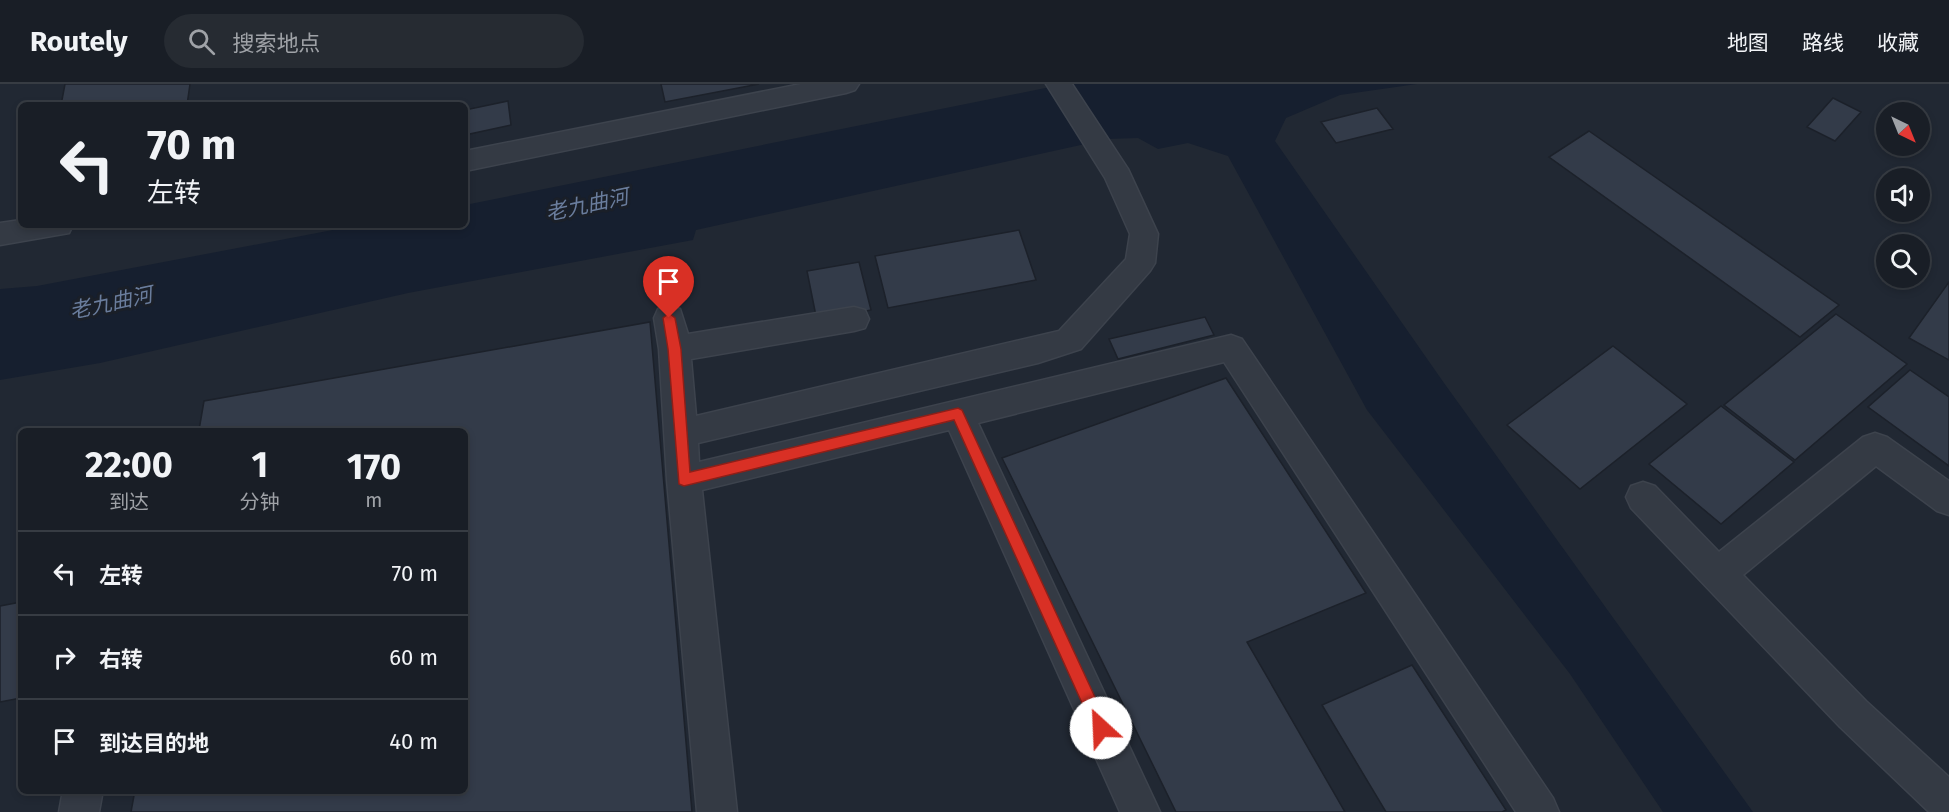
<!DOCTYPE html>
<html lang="zh">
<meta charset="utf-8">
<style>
:root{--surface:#191e26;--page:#262b32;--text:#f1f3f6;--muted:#9fa2a7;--line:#373c43}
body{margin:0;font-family:"Fira Sans","Noto Sans SC",sans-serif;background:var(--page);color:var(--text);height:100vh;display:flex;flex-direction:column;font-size:22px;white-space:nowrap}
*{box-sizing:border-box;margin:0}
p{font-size:20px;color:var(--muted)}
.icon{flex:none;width:33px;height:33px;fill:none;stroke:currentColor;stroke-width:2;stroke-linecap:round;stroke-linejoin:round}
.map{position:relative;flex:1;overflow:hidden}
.side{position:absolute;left:18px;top:344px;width:450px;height:366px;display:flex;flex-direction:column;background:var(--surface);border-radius:9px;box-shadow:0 3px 9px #0003,0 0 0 2px var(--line)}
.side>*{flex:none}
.top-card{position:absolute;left:18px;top:18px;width:450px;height:126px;border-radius:9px;box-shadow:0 3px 9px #0003,0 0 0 2px var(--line);background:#191e26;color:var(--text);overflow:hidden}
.needle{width:39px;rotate:137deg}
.fabs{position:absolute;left:1876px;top:18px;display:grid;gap:12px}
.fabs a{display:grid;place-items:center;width:54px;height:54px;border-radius:50%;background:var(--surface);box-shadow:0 3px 9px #0003,0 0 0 2px var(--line);font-size:30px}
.pin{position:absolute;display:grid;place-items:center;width:51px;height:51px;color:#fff;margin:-62px -26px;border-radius:50% 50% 50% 0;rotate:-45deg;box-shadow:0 0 6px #0007}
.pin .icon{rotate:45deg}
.me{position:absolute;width:66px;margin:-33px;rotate:335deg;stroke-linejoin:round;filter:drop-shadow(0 0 4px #0008)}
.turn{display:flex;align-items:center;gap:21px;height:126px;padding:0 30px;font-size:27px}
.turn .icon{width:78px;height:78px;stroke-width:2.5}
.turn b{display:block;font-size:42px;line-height:51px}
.eta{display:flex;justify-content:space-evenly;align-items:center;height:102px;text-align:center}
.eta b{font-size:36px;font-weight:700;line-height:42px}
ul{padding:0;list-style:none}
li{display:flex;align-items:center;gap:18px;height:84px;padding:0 30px;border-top:2px solid var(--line)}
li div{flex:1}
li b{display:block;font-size:22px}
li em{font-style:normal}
header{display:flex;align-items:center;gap:36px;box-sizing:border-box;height:84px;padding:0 30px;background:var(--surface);border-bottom:2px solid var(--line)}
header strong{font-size:28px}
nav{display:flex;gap:33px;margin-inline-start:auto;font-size:21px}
.search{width:420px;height:54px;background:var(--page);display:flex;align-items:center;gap:15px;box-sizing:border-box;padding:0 21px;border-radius:33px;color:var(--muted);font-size:22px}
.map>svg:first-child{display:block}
</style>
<header>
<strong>Routely</strong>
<div class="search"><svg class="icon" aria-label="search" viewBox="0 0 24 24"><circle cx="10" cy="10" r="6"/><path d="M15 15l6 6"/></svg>搜索地点</div>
<nav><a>地图</a><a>路线</a><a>收藏</a></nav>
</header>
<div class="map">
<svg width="1949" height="728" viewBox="0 0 1949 728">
<rect width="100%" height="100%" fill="#212833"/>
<!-- water -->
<path fill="#161f2f" d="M1065,0H1417L1340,11L1286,34L1275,57L1444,299L1753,728H1663L1570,590L1367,326L1228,72L1188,59L1158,65L1138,54L1108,55L696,146L693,156L408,209L100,279L0,296V205L37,202L359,141H465V121Z"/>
<!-- building -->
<path fill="#333b49" stroke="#1c212a" stroke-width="1.5" d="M65,0H190L187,21H61Z
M661,0H759L665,18Z
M1833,14L1861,28L1835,57L1807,43Z
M508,17L511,41L465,51V26Z
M1377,24L1393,45L1336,59L1321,38Z
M1589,47L1839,221L1800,253L1549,73Z
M1019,146L1036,196L888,224L875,172Z
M859,178L871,226L817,237L807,187Z
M1949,198V276L1909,254Z
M1836,230L1907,280L1795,376L1724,321Z
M1205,233L1214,251L1118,275L1109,255Z
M650,238L692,728H131L135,706H465V346H199L204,317Z
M1613,262L1687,320L1580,405L1507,341Z
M1910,286L1949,313V382L1868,323Z
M1226,294L1366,509L1247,558L1345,728H1176L1002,374Z
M1721,322L1794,378L1721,440L1649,380Z
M21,518V614L0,618V522Z
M1412,581L1506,726L1502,728H1386L1322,621Z"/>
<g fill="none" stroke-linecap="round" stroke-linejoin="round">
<defs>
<path id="minor" d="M801,0H859L855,6L846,9L465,87V67Z
M1046,0H1072L1128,85L1158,150L1155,179L1150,187L1081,265L1038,279L698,359L699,378L1231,251L1242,255L1553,714L1559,728H1516L1224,278L978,339L1160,728H1120L949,346L702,406L737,728H697L667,396L659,265L654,234L658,225L669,222L680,225L688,250L854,223L865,226L869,235L865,244L854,247L691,275L696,332L1059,247L1126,175L1130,150L1105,94Z
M21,136V141H73L69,149L0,161V139Z
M1875,349L1887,353L1949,397V431L1937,427L1876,382L1743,491L1866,617L1949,693V728H1929L1840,643L1631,424L1626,413L1631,402L1643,398L1655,402L1719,468L1863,353Z
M63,706H103L99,728H59Z"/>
</defs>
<!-- minor casing -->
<use href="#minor" stroke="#3d434d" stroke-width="3"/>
<!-- minor -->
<use href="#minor" fill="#343a44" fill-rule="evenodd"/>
</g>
<!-- route -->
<path fill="#d93025" stroke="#8d1f18" stroke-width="1.5" d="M669,229L675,234L681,265L690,388L958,324L962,326L1107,639L1109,644L1107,650L1101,652L1096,650L954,336L684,402L679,400L668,265L663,234Z"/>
<g text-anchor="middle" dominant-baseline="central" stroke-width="6" stroke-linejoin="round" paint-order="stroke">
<!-- water labels -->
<g font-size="21" font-style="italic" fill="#6a7d9d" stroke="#1a1f28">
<text transform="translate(587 121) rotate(-12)">老九曲河</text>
<text transform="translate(111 219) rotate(-12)">老九曲河</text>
</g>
</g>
</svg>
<div class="fabs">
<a><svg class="needle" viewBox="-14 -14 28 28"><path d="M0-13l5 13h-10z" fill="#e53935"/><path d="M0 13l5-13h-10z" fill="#9fa2a7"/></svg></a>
<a><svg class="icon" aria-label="sound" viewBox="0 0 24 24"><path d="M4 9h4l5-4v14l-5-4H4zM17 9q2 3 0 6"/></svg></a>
<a><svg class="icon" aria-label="search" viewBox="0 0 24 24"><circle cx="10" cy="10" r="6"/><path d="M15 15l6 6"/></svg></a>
</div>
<div class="pin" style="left:669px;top:234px;background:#d93025"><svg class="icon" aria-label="arrive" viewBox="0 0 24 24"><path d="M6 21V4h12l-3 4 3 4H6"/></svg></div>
<svg class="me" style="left:1101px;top:644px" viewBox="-20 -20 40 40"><circle r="19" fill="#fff"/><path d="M0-13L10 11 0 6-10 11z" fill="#d93025"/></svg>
<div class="top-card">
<div class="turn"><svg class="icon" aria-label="left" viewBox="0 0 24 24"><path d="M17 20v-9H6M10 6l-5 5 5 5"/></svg><div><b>70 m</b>左转</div></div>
</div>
<section class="side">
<div class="eta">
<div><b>22:00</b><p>到达</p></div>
<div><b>1</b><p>分钟</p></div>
<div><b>170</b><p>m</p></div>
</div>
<ul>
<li><svg class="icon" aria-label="left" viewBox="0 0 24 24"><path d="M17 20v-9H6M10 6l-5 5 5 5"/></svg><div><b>左转</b></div><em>70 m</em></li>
<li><svg class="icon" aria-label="right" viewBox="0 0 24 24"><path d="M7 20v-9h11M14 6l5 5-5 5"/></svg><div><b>右转</b></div><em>60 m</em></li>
<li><svg class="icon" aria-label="arrive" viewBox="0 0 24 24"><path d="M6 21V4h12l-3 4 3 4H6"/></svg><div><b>到达目的地</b></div><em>40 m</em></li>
</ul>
</section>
</div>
